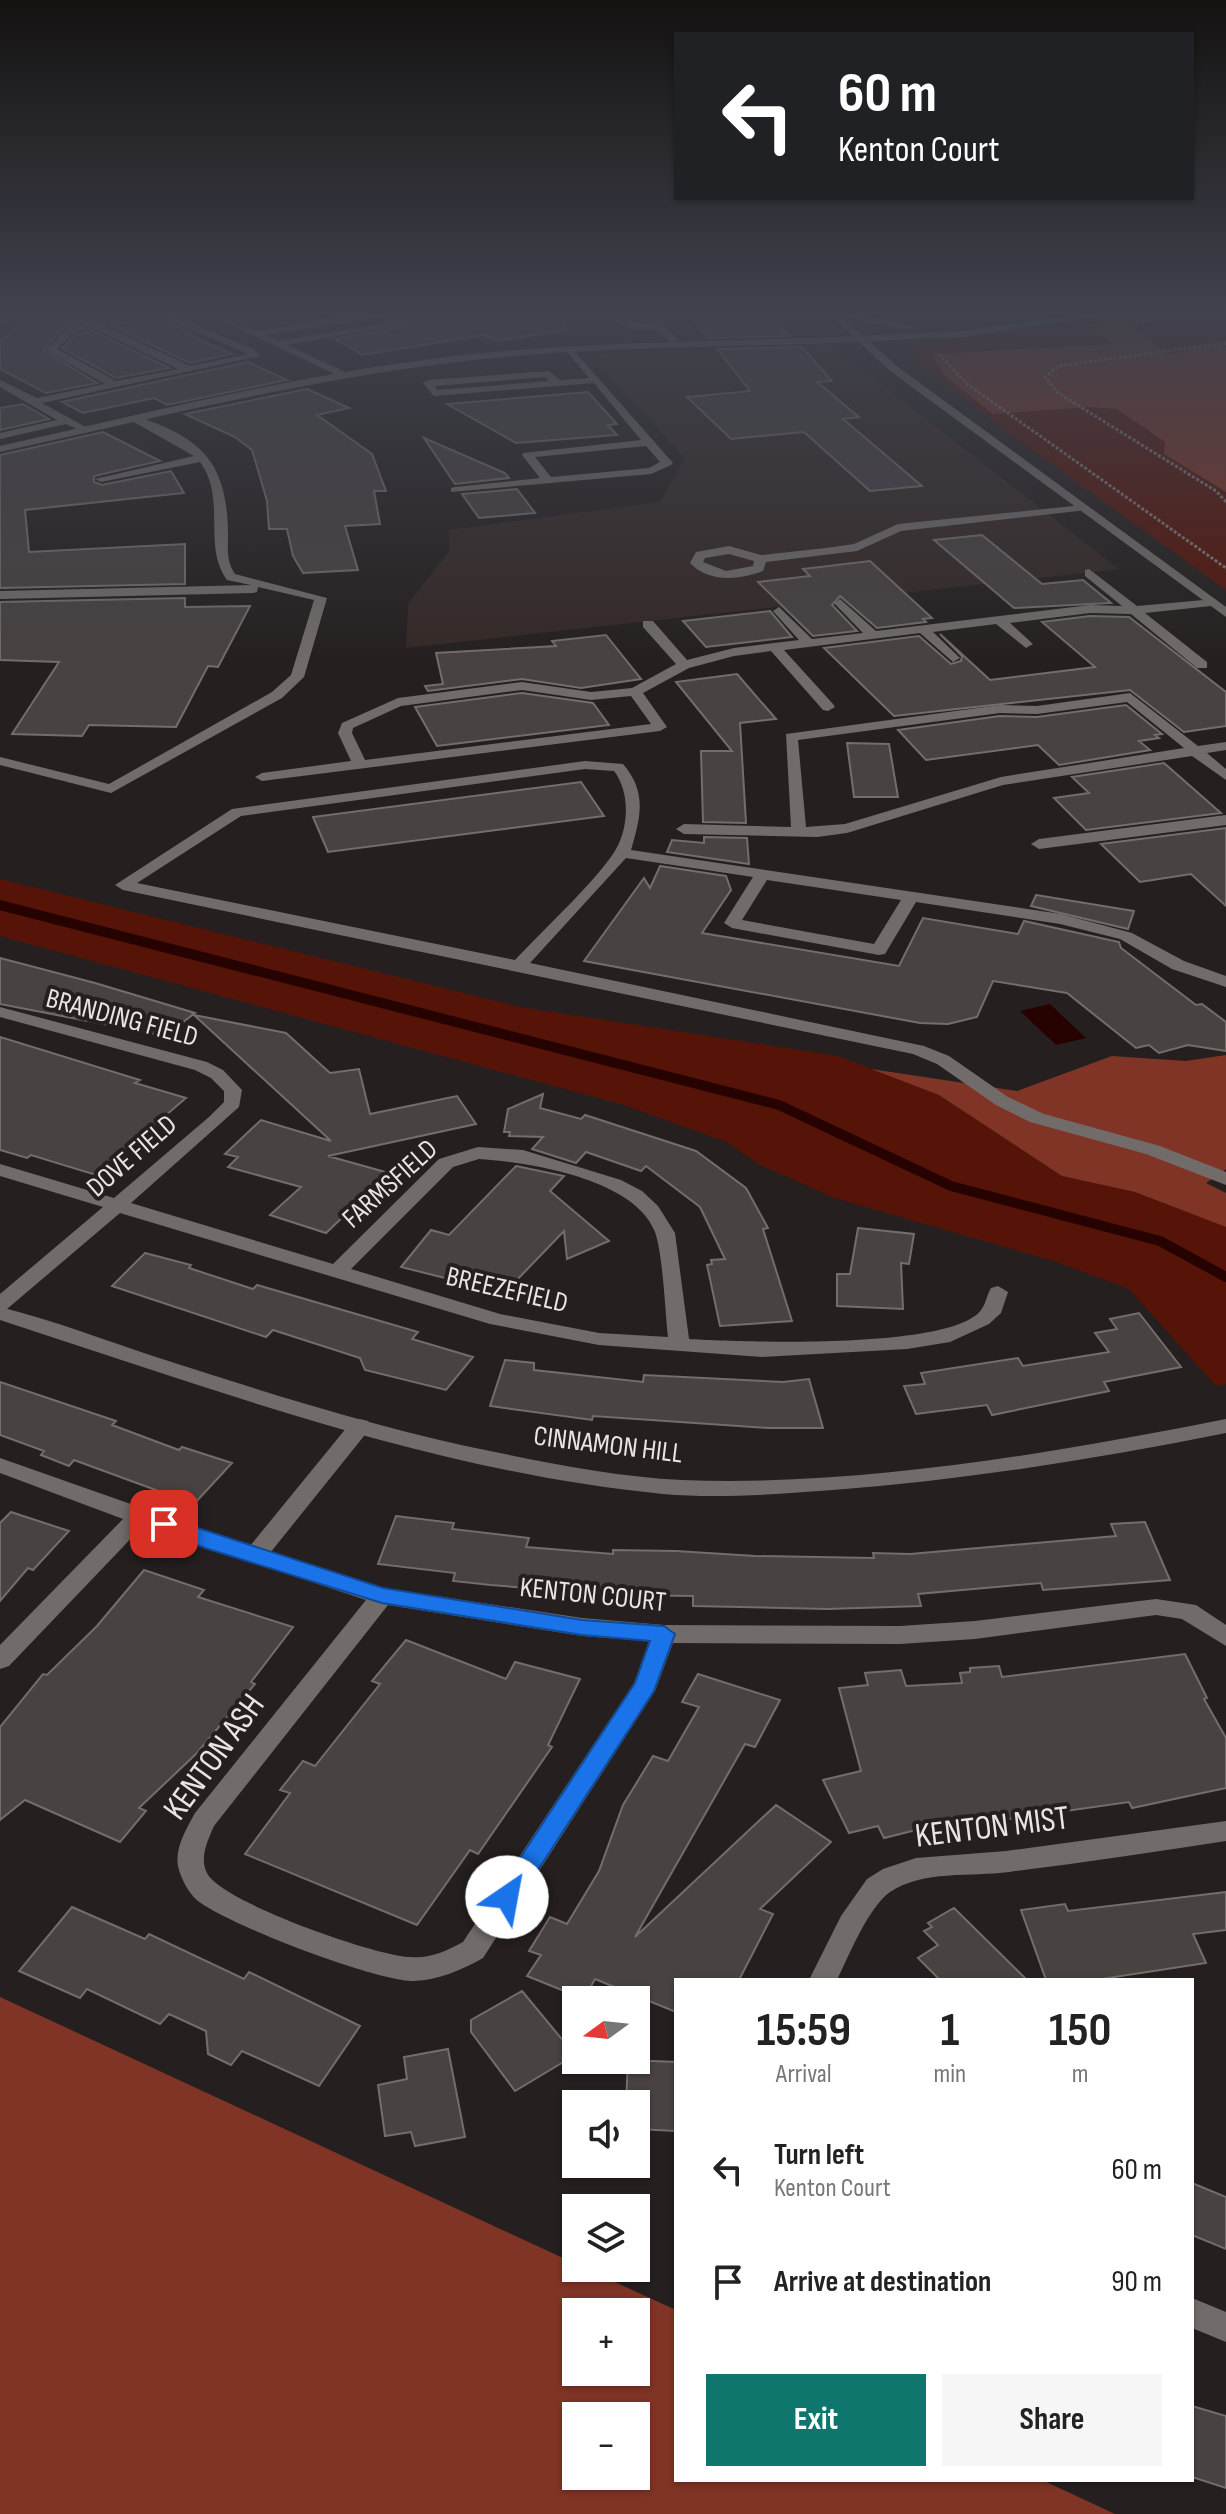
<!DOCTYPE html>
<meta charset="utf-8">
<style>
:root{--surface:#fff;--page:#f6f6f6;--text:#222;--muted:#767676;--accent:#0f766e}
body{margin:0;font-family:"Sofia Sans Condensed",sans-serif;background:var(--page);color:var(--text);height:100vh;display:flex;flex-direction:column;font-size:30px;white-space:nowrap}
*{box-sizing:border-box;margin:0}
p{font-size:26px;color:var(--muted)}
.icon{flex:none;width:44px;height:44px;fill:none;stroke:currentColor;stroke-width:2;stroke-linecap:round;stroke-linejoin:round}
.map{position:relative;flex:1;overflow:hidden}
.drawer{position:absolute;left:674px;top:1978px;width:520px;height:504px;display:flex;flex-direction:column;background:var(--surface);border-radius:0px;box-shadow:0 2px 6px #0004}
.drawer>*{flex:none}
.banner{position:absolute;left:674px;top:32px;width:520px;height:168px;border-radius:0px;box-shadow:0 2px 6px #0004;background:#202124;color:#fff;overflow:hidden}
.needle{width:52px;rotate:255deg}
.fabs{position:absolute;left:562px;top:1986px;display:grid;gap:16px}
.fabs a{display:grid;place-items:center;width:88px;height:88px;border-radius:0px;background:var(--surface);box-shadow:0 2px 6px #0004;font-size:40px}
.pin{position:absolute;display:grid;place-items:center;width:68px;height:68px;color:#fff;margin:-34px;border-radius:16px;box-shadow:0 4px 12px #0006}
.me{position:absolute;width:88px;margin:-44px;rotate:33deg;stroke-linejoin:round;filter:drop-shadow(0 0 6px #0008)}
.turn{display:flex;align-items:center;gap:28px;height:168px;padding:0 32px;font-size:36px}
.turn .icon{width:104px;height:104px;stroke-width:2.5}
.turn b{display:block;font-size:56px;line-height:68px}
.eta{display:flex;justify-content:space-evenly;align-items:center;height:136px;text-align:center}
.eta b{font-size:48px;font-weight:700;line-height:56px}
.action{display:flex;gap:16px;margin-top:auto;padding:16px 32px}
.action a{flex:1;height:92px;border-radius:0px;background:var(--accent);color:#fff;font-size:32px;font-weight:700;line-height:92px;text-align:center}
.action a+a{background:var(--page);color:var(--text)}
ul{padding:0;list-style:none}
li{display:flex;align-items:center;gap:24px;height:112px;padding:0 32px}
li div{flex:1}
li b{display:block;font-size:30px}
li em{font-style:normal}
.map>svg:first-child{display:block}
</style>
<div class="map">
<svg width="1226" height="2514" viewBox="0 0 1226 2514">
<rect width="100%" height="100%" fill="#25201f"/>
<!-- built -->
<path fill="#342926" d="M867,314H1013L920,322Z
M832,346L1119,569L406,648L408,604L450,550L448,530L660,502L685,458L588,354Z"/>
<!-- green -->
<path fill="#561408" d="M1146,314H1226V590L1010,434L911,357L916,347L934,341Z
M0,879L520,1007L838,1056L939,1095L1062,1176L1135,1192L1226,1227V1384L1216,1386L1129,1289L1054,1261L835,1198L758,1164L727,1142L624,1105L0,936Z"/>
<!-- forest -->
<path fill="#803425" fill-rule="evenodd" d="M1123,321L1170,355L1226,341V492L1164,454L1165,442L1117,409L1090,407L993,414L944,375L933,358L935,354L1112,344L1088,325Z
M1226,1055V1169L1206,1183L1226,1193V1227L1135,1192L1062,1176L939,1095L871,1069L1017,1091L1112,1056L1186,1061Z
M0,1997L576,2264V2268H584L676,2310V2480H1042L1115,2514H0ZM576,2312H636V2372H576ZM576,2416H636V2476H576Z"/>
<!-- water -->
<path fill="#260200" d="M1050,1004L1086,1038L1056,1045L1020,1011Z"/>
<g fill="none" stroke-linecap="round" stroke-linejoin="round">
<!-- stream -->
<path stroke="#260200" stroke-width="10" d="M0,905L779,1105L951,1186L1160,1241L1226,1277"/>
</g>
<!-- building -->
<path fill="#484241" stroke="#736d6c" stroke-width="2" d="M34,314H64L76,323L67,325L43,350L97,383L46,393L0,369V341Z
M153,314L192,333L187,334L232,354L190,363L112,326Z
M393,314H565L566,330L496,341L484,335L362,355L335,339L408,326Z
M689,314H766L790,336L708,338Z
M93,331L169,368L116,378L62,348L76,334Z
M802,347L832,381L817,382L859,417L843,419L922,486L870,491L804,432L731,439L687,397L750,391L717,349Z
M248,362L287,380L167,405L154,398L83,413L62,402Z
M307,389L349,408L317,415L372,454L386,491H374L380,524L345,526L358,570L303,573L293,556L287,529H269L267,501L252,450L235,437L185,414Z
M588,392L617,424L608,425L617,435L516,443L447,404Z
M23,404L49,419L0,430V408Z
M103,432L160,461L94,476V482L102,485L171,471L184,493L25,510L29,552L185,544V584L0,588V455Z
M424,438L505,473L509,478L455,484Z
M517,489L535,513L479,518L462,494Z
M982,535L1042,584L1083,580L1111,603L1014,608L934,540Z
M870,561L932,618L923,619L926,622L877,628L840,596L832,605L857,631L813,636L758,582L810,576L803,569Z
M185,598V607L250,606L218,667L208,666L176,727L89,725L82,736L12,734L59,662L0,660V602Z
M770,611L792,637L706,647L683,621Z
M1090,616L1129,617L1226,692V726L1184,732L1130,690L894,716L824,648L919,636L951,664L961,661L962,656L940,634L990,680L1095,667L1042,622Z
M606,635L641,679L581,688L522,679L428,691L425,686L443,684L436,653L556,646L552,641Z
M737,674L776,719L740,723L746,823L703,822L701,751H732L676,682Z
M522,693L593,703L609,725L437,746L415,707Z
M1126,705L1162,734L1155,735L1159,738L1139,741L1150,750L1059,765L1038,745L926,760L898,730L1000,716L1037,717Z
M847,743L889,744L898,797H854Z
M1164,763L1221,813L1086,830L1054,798L1089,793L1072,777Z
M581,782L604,816L328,852L313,817Z
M1226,828V906L1191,874L1140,882L1101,844Z
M704,837L747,838L749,864L667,852L672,840L704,843Z
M660,866L726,876L731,890L702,933L899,966L923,918L1018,934L1024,921L1119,942L1121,948L1196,1005L1202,1004L1226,1022V1051L1188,1045L1159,1053L1149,1045L1136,1048L1067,993L993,981L977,1017L948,1024L920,1023L584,961L644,878L650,888Z
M1036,895L1134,911L1128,929L1031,906Z
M0,958L95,983L195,1013L165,1036L0,1004Z
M194,1015L286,1033L330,1073L359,1069L370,1114L457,1096L476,1124L328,1156L389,1173L326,1233L270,1215L301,1187L228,1167L238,1157L225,1154L261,1120L331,1141Z
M0,1037L140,1080L135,1083L186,1098L96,1175L31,1155L27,1158L0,1150Z
M543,1094L540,1108L581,1119L585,1115L696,1151L746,1188L768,1228L763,1229L792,1321L720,1326L707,1265L712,1264L711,1260L725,1259L700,1207L646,1166L641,1171L586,1152L576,1163L532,1149L543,1137L509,1136L510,1132H504L508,1109Z
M516,1166L564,1176L550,1191L609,1241L567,1259L564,1231L515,1282L483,1296L456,1287L461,1282L401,1267L431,1230L449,1235Z
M858,1228L914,1234L909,1264L901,1263L903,1309L837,1306V1274H850Z
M145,1253L191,1265L189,1268L253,1289L257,1285L418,1332L412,1339L473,1357L446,1390L365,1370L360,1358L273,1330L266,1337L112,1286Z
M1139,1313L1181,1367L1104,1382L1109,1391L992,1415L987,1405L916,1414L904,1386L925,1384L921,1373L1018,1358L1023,1366L1109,1352L1095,1333L1117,1329L1110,1319Z
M505,1360L534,1363V1370L643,1382L644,1375L783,1382L809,1379L823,1428H768L593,1416L592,1420L490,1406Z
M0,1382L116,1421L112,1425L179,1450L182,1447L232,1463L194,1504L74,1460L69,1466L41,1455L44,1451L0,1435Z
M11,1512L69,1531L33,1570L28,1568L0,1601V1523Z
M396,1516L454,1523L452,1529L529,1538L526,1547L613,1554V1550L676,1551L755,1556L874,1558L873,1553L910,1554L1116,1536L1111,1524L1145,1522L1170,1580L1043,1590L1041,1583L918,1594L921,1606L827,1609L693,1606V1596L613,1595L491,1585L453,1581L455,1573L378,1564Z
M144,1570L204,1590L198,1597L293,1627L251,1682L255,1684L197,1753L139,1808L146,1811L120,1842L25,1800L0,1820V1727L43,1674L47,1675L97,1626Z
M406,1640L506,1679L515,1662L580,1679L548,1745L552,1747L478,1854L470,1850L417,1925L245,1854L290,1793L280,1790L303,1761L315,1766L380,1684L372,1681Z
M1185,1654L1207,1698L1204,1699L1226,1738V1788L1132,1808L1129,1802L966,1825L964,1818L884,1838L878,1826L849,1833L823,1780L861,1771L839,1688L868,1685L865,1673L901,1670L906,1686L962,1683L960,1673L970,1672V1668L999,1666L1002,1677Z
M698,1674L780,1700L755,1747L745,1744L635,1937L776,1805L831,1842L760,1909L773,1914L739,1980H676V2012L595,1979L584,1999L527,1976L541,1955L529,1951L550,1917L567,1924L599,1871L623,1805L653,1756L668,1761L699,1707L682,1702Z
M1226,1892V1930L1193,1934L1206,1963L1095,1980H1046L1021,1910L1065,1904L1068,1911Z
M72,1907L145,1939L149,1934L244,1979L249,1972L360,2026L319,2086L242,2051L231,2065L208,2054L206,2031L169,2014L160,2024L87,1989L80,1998L19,1971Z
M954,1908L1027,1980H940L918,1958L938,1945L924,1931L932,1927L928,1923Z
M522,1991L575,2055L515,2091L471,2032V2020Z
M448,2049L465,2137L415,2146L411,2132L385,2136L378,2085L407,2079L404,2057Z
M628,2060L676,2062V2131L636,2129V2104H626Z
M1192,2183L1226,2197V2249L1192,2235Z
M1192,2406L1226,2416V2488L1192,2477Z"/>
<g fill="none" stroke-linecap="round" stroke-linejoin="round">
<!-- path -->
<path stroke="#7f7b7a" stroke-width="3" stroke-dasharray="3 2" stroke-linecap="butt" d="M1136,322L1204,314
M1226,343L1058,366L1045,377L1058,393L1216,491L1226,502
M939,354L967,384L1226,568"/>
<!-- service -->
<path fill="#716c6a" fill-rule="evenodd" d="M6,314H17L0,327V319Z
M67,314C78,314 84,319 94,321C106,323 133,314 149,314L103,325L190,366L248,354L156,314H170L253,349L260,356L42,403L91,430L86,433L66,424L0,439V433L57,420L0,387V380L37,398L105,384L46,350L69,327L84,324ZM93,328L178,369L116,381L57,349L75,331Z
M208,314C227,314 243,331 260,330C299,328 374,298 405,324L287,345L347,373L343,378ZM381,317L391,323L278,341L266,335Z
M602,314C621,314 634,325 653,324L649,314H659L663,326L679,340L671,342L657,330H634Z
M570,346L673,463L671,465L651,474L451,492V488L455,487L540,478L522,455L523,453L641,440L594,383L434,396L423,383L428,380L549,371L560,380L589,378L565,349ZM546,377L549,381L437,390L435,386ZM646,446L660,462L649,468L551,477L535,457Z
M136,416C202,438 227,462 228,533C228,548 226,561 235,574L327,598L304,677L282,698L111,793L0,765V757L109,784L272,692L291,675L314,600L258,587L257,592L253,593L0,599V591L251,585L227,580C202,546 227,498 200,462L101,482L95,479L194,456L132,421L131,419Z
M1083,505L1089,508L1087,510L901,531L857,551L766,562L763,571C739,580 709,583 690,563L696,552L729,546L761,555L826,548L854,544L898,524ZM729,554L754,561L753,566L726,571L703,562L705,558Z
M1089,569L1137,606L1215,599L1217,602L1211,606L1145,613L1207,662V668H1197L1131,614L1090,613L1010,623L1033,644L1026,648L996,624L933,632L960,658L953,662L920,633L784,650L833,704L835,707L828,711L823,710L771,651L734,656L689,668L643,693L667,727L660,731L262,781L255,777L262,773L351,761L338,733L342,723L398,698L522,682L591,692L632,688L676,664L643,627V621H653L687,660L734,648L799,640L773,611L779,607L812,639L863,633L834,603L840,599L876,631L1090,605L1122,606L1085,576V570ZM522,690L591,700L631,696L651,724L365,760L352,733L353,728L401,706Z
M1130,693L1198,746L1226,742V750L1207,753L1226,769V780L1192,756L1003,785L847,833L817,837L684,834L676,829L684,824L791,827L786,734L1000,705L1037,706ZM1127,702L1184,748L1001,777L845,824L806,827L798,740L1000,713L1037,714Z
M585,761L623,764C647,792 641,816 631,850L1061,914L1132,933L1184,961L1226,976V987L1172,969L1120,939L1060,924L916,902L885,954L879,955L732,928L724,923L753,877L626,858L530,963L924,1046L949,1056L1008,1097L1044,1114L1160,1146L1226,1172V1185L1146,1154L1030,1122L996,1105L937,1064L913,1054L123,890L115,885L232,809ZM585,769L614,771C631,793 629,831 613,854C589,888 545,928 515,960L137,883L241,816ZM767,880L901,900L874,944L742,920Z
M1226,815V825L1039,849L1031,844L1039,839Z"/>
<!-- minor -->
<path fill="#716c6a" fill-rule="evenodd" d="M0,1007L207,1062L223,1070L242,1090L239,1107L131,1203L333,1264L439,1159L478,1147L523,1150L621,1180L642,1191L658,1206L675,1233L689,1339C740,1342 952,1350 981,1310C986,1304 987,1294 991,1288L998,1286L1008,1292L1001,1313L989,1324L950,1342L907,1349L762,1357L599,1345L490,1324L120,1213L7,1309L0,1311V1294L103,1207L0,1176V1164L114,1198L209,1117L224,1102V1091L211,1078L195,1070L0,1017ZM479,1159C529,1162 635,1179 655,1232C663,1255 665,1311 668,1337L599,1333L500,1314L351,1269L453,1167Z
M360,1419L368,1421L371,1426L368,1431L270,1553L383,1588L582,1618L664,1625L900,1626L975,1621L1156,1599L1196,1605L1226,1625V1646L1182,1619L1156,1615L975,1639L900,1644L673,1643L655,1691L483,1958C462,1970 438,1980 414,1981C375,1981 229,1925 198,1901C189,1894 182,1880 179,1870C173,1850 186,1830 195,1813L366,1600L143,1526L9,1666L0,1669V1645L123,1519L0,1473V1458L250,1546L352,1421ZM388,1605L582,1636L649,1641L634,1683L463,1942C446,1951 430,1959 410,1957C376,1956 221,1902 207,1873C199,1858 208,1840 214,1826Z
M1226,1821V1841C1154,1852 1081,1863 1009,1872C971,1877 923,1870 890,1892C868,1908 849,1955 837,1980H809L841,1916L867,1879L883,1869L916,1858L1006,1851Z
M1192,2298L1226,2312V2342L1192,2328Z"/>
<!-- tertiary -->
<path fill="#716c6a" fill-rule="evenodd" d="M829,314H858L913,327L908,330L843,317L863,336L963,331L1083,314H1110L963,337L869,341L898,367L1226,607V617L890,371L859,342C733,347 607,346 483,359C320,376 160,417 0,452V446C160,410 320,369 483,353C606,341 729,342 853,336Z
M0,1307C53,1320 104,1340 156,1357C268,1393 380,1429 495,1452C557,1465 620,1477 682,1480C858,1487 1054,1453 1226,1419V1433C1096,1459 966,1480 833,1490C777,1494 719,1499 663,1494C435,1472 216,1390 0,1320Z"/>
</g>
<!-- sky -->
<linearGradient id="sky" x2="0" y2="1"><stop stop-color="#141211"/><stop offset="0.47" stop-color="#40424d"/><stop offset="1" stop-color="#40424d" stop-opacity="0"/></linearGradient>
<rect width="1226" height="666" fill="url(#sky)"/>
<!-- route -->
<path fill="#1a73e8" stroke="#114b97" stroke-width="2" d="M164,1517L383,1588L582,1620L664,1626L675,1634L654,1691L516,1904L507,1907L499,1904L495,1897L499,1890L635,1683L650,1641L582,1635L382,1603L205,1548L157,1529L154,1524L157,1519Z"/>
<g text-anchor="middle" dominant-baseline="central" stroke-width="8" stroke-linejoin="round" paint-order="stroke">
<!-- street labels -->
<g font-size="28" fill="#e8e5e4" stroke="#25201f">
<text transform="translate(122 1018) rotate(15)">BRANDING FIELD</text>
<text transform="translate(132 1156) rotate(-41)">DOVE FIELD</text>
<text transform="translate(390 1184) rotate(-42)">FARMSFIELD</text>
<text transform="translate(507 1290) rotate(13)">BREEZEFIELD</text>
<text transform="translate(608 1445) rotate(7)">CINNAMON HILL</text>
<text transform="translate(593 1595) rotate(6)">KENTON COURT</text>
</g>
<!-- near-street labels -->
<g font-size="34" fill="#e8e5e4" stroke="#25201f">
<text transform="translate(214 1757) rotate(-54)">KENTON ASH</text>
<text transform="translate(992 1827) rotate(-7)">KENTON MIST</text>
</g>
</g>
</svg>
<div class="fabs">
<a><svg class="needle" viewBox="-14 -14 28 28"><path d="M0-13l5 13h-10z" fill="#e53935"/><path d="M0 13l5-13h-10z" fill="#767676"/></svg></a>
<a><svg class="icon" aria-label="sound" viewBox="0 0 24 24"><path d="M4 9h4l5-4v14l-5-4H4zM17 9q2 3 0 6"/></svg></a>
<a><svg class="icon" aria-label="layers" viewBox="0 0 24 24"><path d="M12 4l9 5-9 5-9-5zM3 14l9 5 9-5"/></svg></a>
<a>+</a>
<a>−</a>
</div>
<div class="pin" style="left:164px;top:1524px;background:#d93025"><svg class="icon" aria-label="arrive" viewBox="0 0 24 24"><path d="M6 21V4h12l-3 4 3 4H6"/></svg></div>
<svg class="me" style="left:507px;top:1897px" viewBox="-20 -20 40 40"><circle r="19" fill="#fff"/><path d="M0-13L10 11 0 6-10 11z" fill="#1a73e8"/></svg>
<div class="banner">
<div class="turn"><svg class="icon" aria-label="left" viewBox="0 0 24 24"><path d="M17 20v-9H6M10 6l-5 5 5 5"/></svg><div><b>60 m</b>Kenton Court</div></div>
</div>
<section class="drawer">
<div class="eta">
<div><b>15:59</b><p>Arrival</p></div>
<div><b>1</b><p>min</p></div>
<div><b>150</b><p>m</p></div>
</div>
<ul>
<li><svg class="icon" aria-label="left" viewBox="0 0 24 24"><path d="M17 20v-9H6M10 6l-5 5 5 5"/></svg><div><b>Turn left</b><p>Kenton Court</p></div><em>60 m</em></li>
<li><svg class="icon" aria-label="arrive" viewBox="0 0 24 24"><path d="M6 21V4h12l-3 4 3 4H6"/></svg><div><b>Arrive at destination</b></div><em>90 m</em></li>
</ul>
<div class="action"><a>Exit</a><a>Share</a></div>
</section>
</div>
